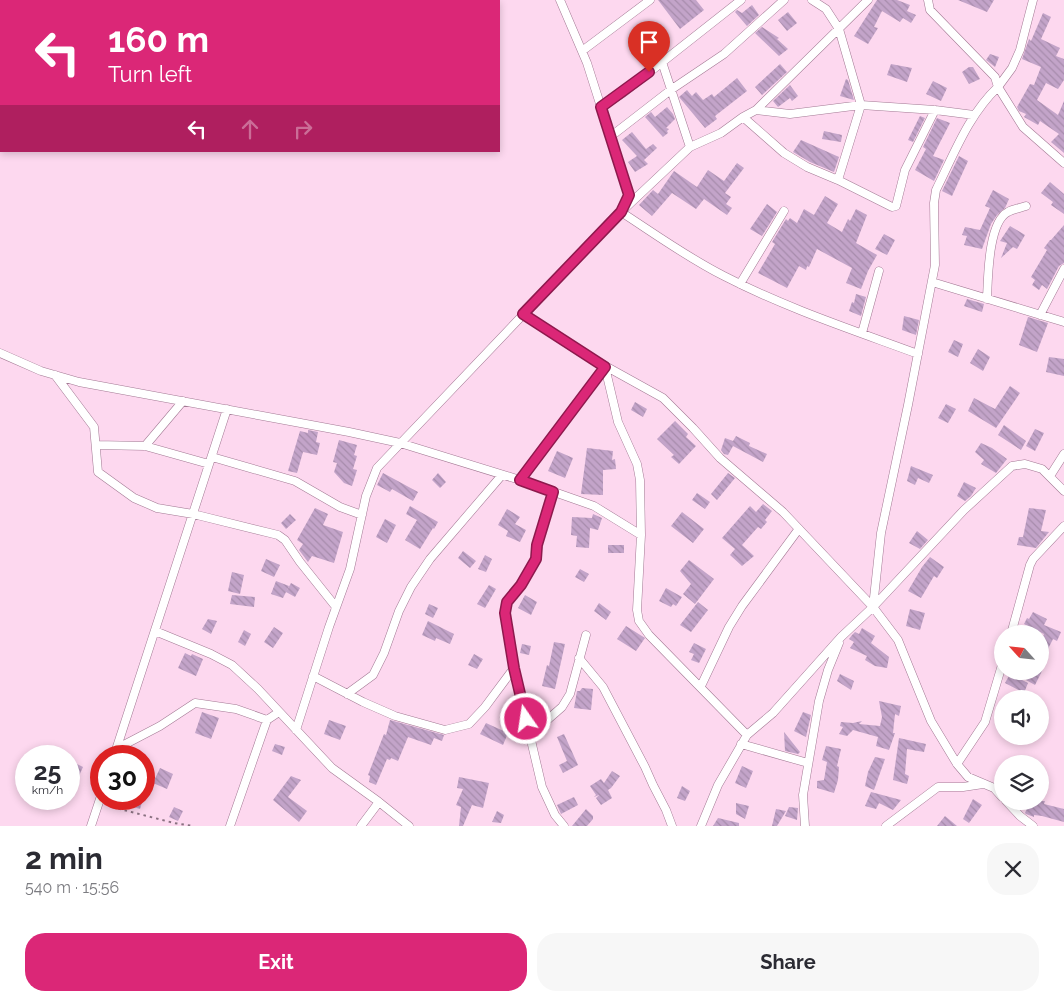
<!DOCTYPE html>
<meta charset="utf-8">
<style>
:root{--surface:#fff;--page:#f7f7f7;--text:#2b2b33;--muted:#7c7c81;--accent:#db2777}
body{margin:0;font-family:Raleway,sans-serif;background:var(--page);color:var(--text);height:100vh;display:flex;flex-direction:column;font-size:19px;white-space:nowrap}
*{box-sizing:border-box;margin:0}
p{font-size:16px;color:var(--muted)}
.icon{flex:none;width:28px;height:28px;fill:none;stroke:currentColor;stroke-width:2;stroke-linecap:round;stroke-linejoin:round}
.map{position:relative;height:826px;overflow:hidden}
.drawer{display:flex;flex-direction:column;background:var(--surface);flex:1}
.drawer>*{flex:none}
.hud{position:absolute;left:0px;top:0px;width:500px;height:152px;box-shadow:0 2px 8px #0003;background:#db2777;color:#fff;overflow:hidden}
.needle{width:32px;rotate:297deg}
.tools{position:absolute;left:994px;top:625px;display:grid;gap:10px}
.tools a{display:grid;place-items:center;width:55px;height:55px;border-radius:50%;background:var(--surface);box-shadow:0 2px 8px #0003;font-size:25px}
.speed{position:absolute;left:15px;top:745px;display:flex;gap:10px;font-size:25px;font-weight:700;text-align:center}
.speed>*{display:grid;place-content:center;width:65px;height:65px;border-radius:50%;background:var(--surface);box-shadow:0 2px 8px #0003;line-height:1}
.speed small{font-size:12px;font-weight:400}
.speed .limit{border:8px solid #d22;background:#fff;color:#111}
.pin{position:absolute;display:grid;place-items:center;width:42px;height:42px;color:#fff;margin:-51px -21px;border-radius:50% 50% 50% 0;rotate:-45deg;box-shadow:0 0 5px #0007}
.pin .icon{rotate:45deg}
.me{position:absolute;width:55px;margin:-28px;rotate:347deg;stroke-linejoin:round;filter:drop-shadow(0 0 4px #0008)}
.turn{display:flex;align-items:center;gap:18px;height:105px;padding:0 25px;font-size:22px}
.turn .icon{width:65px;height:65px;stroke-width:2.5}
.turn b{display:block;font-size:35px;line-height:42px}
.lanes{display:flex;align-items:center;height:48px;padding:0 25px;background:#0003;justify-content:center;gap:25px;direction:ltr}
.lanes .off{opacity:.35}
.round{display:grid;place-items:center;flex:none;width:52px;height:52px;border-radius:20px;background:var(--page)}
.head{display:flex;align-items:center;justify-content:space-between;height:85px;padding:0 25px}
h1{font-size:30px;font-weight:700;line-height:38px}
.button{display:flex;gap:10px;margin-top:auto;padding:10px 25px}
.button a{flex:1;height:58px;border-radius:20px;background:var(--accent);color:#fff;font-size:20px;font-weight:700;line-height:58px;text-align:center}
.button a+a{background:var(--page);color:var(--text)}
.map>svg:first-child{display:block}
</style>
<div class="map">
<svg width="1064" height="826" viewBox="0 0 1064 826">
<defs>
<pattern id="building-back-hatch" width="6" height="6" patternUnits="userSpaceOnUse" patternTransform="scale(1.25)"><rect width="6" height="6" fill="#c3a4c9"/><path d="M-1 5l2 2M0 0l6 6M5-1l2 2" fill="none" stroke="#a78cac"/></pattern>
</defs>
<rect width="100%" height="100%" fill="#fdd8ef"/>
<!-- building -->
<path fill="url(#building-back-hatch)" d="M658,0H696L704,10L680,29Z
M877,0H897L910,5L907,11L916,15L911,23L903,18L900,22L882,11L874,27L878,28L868,44L854,36Z
M958,0H994L987,12Z
M752,5L759,15L747,26L735,12L737,10L742,13Z
M788,12L797,23L787,31L778,20Z
M1043,13L1051,17L1041,39L1060,48L1056,56L1064,59V80L1058,89L1046,83L1037,100L1058,115L1064,101V153L1051,142L1059,134L1040,121L1038,125L1024,117L1026,114L1019,111L1017,107L1030,84L1034,85L1041,67L1022,59L1029,39L1031,41Z
M762,27L779,38L777,39L788,49L779,56L755,33Z
M990,54L999,57L995,67L986,60Z
M780,64L787,72L762,95L755,87Z
M891,64L912,68L907,82L887,75Z
M969,67H973L980,79L969,84L962,72Z
M737,78L747,91L715,116L717,119L705,128L679,97L687,90L692,96L696,92L703,100L712,94L714,97Z
M846,79L848,80L854,100L840,96Z
M933,81L947,88L941,101L926,94Z
M790,85L798,96L792,101L790,98L778,107L773,101Z
M667,107L673,114L675,119L666,128L669,129L667,131L668,133L663,137L645,117L651,112L655,117Z
M920,116L925,118L913,142L908,140Z
M937,118L950,123L933,156L944,160L934,181L915,170L926,149L923,147Z
M824,131L842,135L841,142L822,139Z
M632,132L646,149L653,144L657,148L644,160L648,164L635,172L628,162L637,156L622,140Z
M801,140L839,157L834,172L810,162L793,152Z
M959,156L968,161L952,196L942,191Z
M737,163L744,168L725,193L731,197L726,204L732,208L727,215L704,199L696,209L672,193L652,216L639,205L653,190L658,194L674,171L697,187L708,170L724,181Z
M1050,182L1064,194V214L1051,205L1053,202L1041,193Z
M993,190L1009,199L1005,208L997,215L991,224L982,249L964,245L967,236L962,235L965,227L980,230L990,208L985,206Z
M825,196L838,204L827,223L842,232L848,219L850,221L856,209L867,215L856,243L877,255L868,271L861,289L846,283L852,268L817,249L809,267L807,266L806,270L799,266L787,288L758,273L775,244L772,242L786,219L788,221L790,218L797,223L804,209L814,215Z
M767,204L777,212L762,236L750,229Z
M1064,225V263L1059,266L1047,289L1042,285L1039,290L1032,285L1035,280L1031,277L1047,250L1044,248L1050,240H1051Z
M1010,226L1025,235L1017,249L1013,247L1001,258L1007,243L1000,241Z
M884,234L895,240L887,255L875,249Z
M856,294L866,297L861,316L849,311L852,302L854,303Z
M967,299L984,304L982,312L964,306Z
M904,316L919,320L916,335L902,330Z
M1028,317L1048,323L1037,352L1019,345Z
M954,340L963,344L958,357L948,352Z
M978,349L990,357L983,371L970,363Z
M1049,357L1064,359V376L1046,372Z
M1010,386L1020,393L996,428L968,411L974,398L995,409Z
M635,402L647,409L643,417L631,410Z
M946,404L956,409L948,423L938,418Z
M675,421L688,434L686,437L696,446L679,464L671,457L674,455L657,439Z
M1004,425L1026,441L1021,450L998,435Z
M1035,429L1044,433L1035,451L1026,446Z
M308,430L318,432L316,442L320,443L317,455L303,452L297,473L288,471L300,431L308,433Z
M736,436L750,443L749,446L767,454L763,462L733,446L728,455L724,454L721,450L725,438L733,441Z
M339,440L357,445L354,455L357,456L353,469L357,470L352,486L344,483L334,472L337,463L333,462Z
M981,443L992,448L1007,459L996,473L981,464L984,460L975,452Z
M587,448L613,451L612,460L615,459L616,469L603,470V495L581,494Z
M557,451L573,458L565,478L548,471Z
M911,466L933,475L929,483L918,478L915,485L907,481Z
M383,473L418,492L413,501L392,489L390,492L377,485Z
M438,473L446,482L440,488L432,480Z
M728,473L735,478L717,500L711,494Z
M964,482L976,488L971,496L965,501L957,496Z
M697,493L710,502L705,509L692,500Z
M763,504L772,511L765,520L767,522L761,529L758,527L742,545L754,556L742,566L730,555L735,549L722,538L750,506L756,512Z
M410,506L438,522L434,529L433,528L420,549L405,540L417,520L406,514Z
M315,508L328,514L323,525L343,532L334,563L312,556L308,562L299,550L303,544L297,540Z
M1029,508L1046,510L1041,531L1049,532L1036,548L1017,545L1019,537H1023Z
M507,509L520,517L515,524L526,530L520,542L506,536L508,531L498,525Z
M682,512L704,529L693,543L671,526Z
M290,514L296,520L286,529L281,523Z
M593,514L602,518L598,530L590,528L589,548L576,547L577,536L571,535L572,517L592,518Z
M385,519L396,525L387,543L376,537Z
M917,531L928,540L920,549L909,543Z
M608,545H624V553H608Z
M463,551L476,561L470,568L458,558Z
M485,555L492,559L486,572L478,569Z
M930,557L944,567L937,578L934,576L921,598L908,591L922,567Z
M266,559L280,565L274,577L261,571Z
M689,560L714,579L695,604L683,594L691,584L680,571Z
M580,569L589,574L584,582L575,577Z
M232,572L244,575L240,594L228,591Z
M276,581L289,586L283,598L271,594Z
M291,583L300,588L295,597L286,592Z
M489,585L496,589L485,608L477,604Z
M666,588L682,597L676,606L673,604L671,607L659,601Z
M232,595L255,597L254,607L230,604Z
M525,595L537,602L531,615L518,608Z
M698,602L708,610L691,632L680,625Z
M599,603L611,612L606,620L594,611Z
M429,604L438,608L433,618L425,614Z
M910,609L925,613L920,630L906,626Z
M1033,612L1047,619L1044,625L1061,632L1057,641L1053,639L1046,653L1040,651V644L1044,634L1024,624L1027,618L1029,619Z
M208,619L217,621L211,634L202,629Z
M428,621L454,634L450,644L436,638L435,641L422,635Z
M626,626L645,638L636,651L617,639Z
M274,627L283,633L273,648L264,642Z
M862,628L875,636L871,643L889,657L887,668L875,666L865,660L867,656L850,648L854,642L849,639L852,635L855,632L859,634Z
M244,630L251,634L245,646L238,642Z
M554,642L565,644L555,689L542,686L547,665L549,666Z
M694,643L706,649L699,663L691,660L694,654L689,652Z
M522,644L531,646L529,655L520,653Z
M185,653L191,656L192,654L203,659L196,676L178,668Z
M474,654L483,659L477,669L468,665Z
M1031,671H1042L1035,685L1026,680Z
M840,674L854,681L851,690L837,681Z
M1010,674L1028,683L1024,693L1005,683Z
M582,688L593,689L591,710L574,708L577,691H580Z
M879,701L901,706L899,716L895,714L893,733H895L889,750L876,746L878,737L853,730L847,736L839,734L843,727L840,726L841,722L853,723L862,721L859,724L880,726L882,717Z
M202,712L219,718L211,739L195,733Z
M803,712L811,715L806,737L794,731Z
M329,720L346,726L340,740L324,734Z
M390,720L444,735L442,741L434,738L431,745L408,737L398,761L391,758L390,760L387,759L376,785L369,782L370,776L368,775L384,734L386,735Z
M486,723L508,733L503,745L480,734Z
M784,732L800,752L798,754L785,751Z
M564,734L578,765L563,773L559,765L567,761L557,737Z
M899,738L926,744L924,752L907,749L905,774L909,776L907,784L893,780Z
M275,744L285,747L282,755L272,751Z
M826,746L841,749L837,766L839,767L838,780L834,793L817,788V781L824,780L827,762L822,760Z
M875,757L885,759L874,790L865,786L868,772Z
M75,763L83,767L79,776L71,771Z
M742,766L753,771L746,788L735,783Z
M160,768L173,774L167,789L153,783Z
M612,771L620,776L611,788L608,790L612,798L601,805L596,798L599,795L594,797L596,795L590,786L601,779L604,783Z
M291,776L301,780L288,797L307,811L299,822L273,800Z
M459,777L489,783L483,808L472,805L463,826H459L461,807L456,805L463,789L457,788Z
M682,786L690,791L685,801L677,798Z
M871,792L901,800L893,810L879,803L876,809L865,806Z
M574,797L578,805L561,814L557,805Z
M113,799H143L140,809L113,801Z
M973,799L982,805L969,823L963,819Z
M1030,801H1045L1044,804L1064,809V822L1042,816L1034,815V817L1026,814L1025,813Z
M736,803L749,806L745,819L736,814Z
M174,807L183,811L178,821L169,817Z
M789,807L798,808L797,820L785,816Z
M586,809L593,816V819L587,826H572Z
M776,809L786,811L777,826H772Z
M497,811L504,815L501,823L492,822Z
M945,816L957,826H937Z
M718,818L739,823V826H713Z"/>
<g fill="none" stroke-linecap="round" stroke-linejoin="round">
<defs>
<path id="street" d="M560,0L587,63L629,195L621,212C655,234 688,258 724,276C786,308 853,330 918,354
M812,0L826,9L839,29L861,105L838,180
M1033,0L1020,50L1012,68L998,87L1023,127L1064,163
M582,51L650,0
M662,62L690,147
M601,107L623,93L741,0
M756,110L868,0
M743,117L784,153L807,167L838,180L892,207L896,206L905,170L935,110
M610,137L672,89L724,54L784,0
M932,282L1064,322
M740,284L784,211
M987,299C988,279 988,222 1008,212C1013,209 1020,208 1026,206
M523,314L580,352L663,398L693,428L720,458L783,512L873,607L898,640L931,721L957,764L968,777L994,788L1002,797
M1040,315L1064,269
M862,333L879,271
M0,353L41,371L79,382L349,432L400,443L520,480L594,506L641,535L637,610L639,621L649,635L747,735
M605,367L618,422L637,464L640,480L641,535
M55,375L94,427L98,472L134,498L157,508L193,514L278,535L285,540L300,562L336,607
M96,445L145,446L209,464
M145,446L183,401
M212,457L295,481L340,507L362,515
M1050,476L1064,454
M520,480L605,367
M553,492L537,545L536,559L521,585L507,602L505,613L514,668L542,787L555,815L564,826
M873,607L881,533L908,405L935,265L934,203L936,190C954,154 969,114 998,87L995,77L930,10L928,0
M155,631L211,654L232,665L258,689L332,768L379,802L409,826
M1011,634L1030,565L1033,559L1064,526
M579,658L603,687L645,767L653,785L666,810L672,826
M313,676L363,702L395,716L445,730L469,724L485,707L514,668
M701,686L729,627L742,606L798,530
M347,694L373,675L384,653L399,611L411,587L430,559L502,475
M296,730L329,627L350,569L366,496L377,468L621,212L690,147L721,133L743,117L756,110L790,114L861,105L935,110L974,115
M530,735L562,707L570,694L586,635
M741,744L808,763
M116,749L160,726L195,703L236,709L267,720
M114,756L227,409
M957,764L985,722L1002,665
M1006,801L1020,816L1033,826
M91,826L101,796
M230,826L267,720L279,712
M361,826L379,802
M701,826L718,785L747,735L773,713L841,637L873,607L964,510L1012,466L1025,464L1042,469L1064,491
M805,826L803,795L819,701L828,670L839,643
M886,826L938,787H963L983,784"/>
</defs>
<!-- street casing -->
<use href="#street" stroke="#a37994" stroke-width="9"/>
<!-- path -->
<path stroke="#8a7181" stroke-width="2" stroke-dasharray="2.5 4" stroke-linecap="butt" d="M112,807L174,823L193,826"/>
<!-- street -->
<use href="#street" stroke="#fff" stroke-width="8"/>
</g>
<g fill="none" stroke-linecap="round" stroke-linejoin="round">
<defs>
<path id="route" d="M526,719L514,668L505,613L507,602L521,585L536,559L537,545L553,492L520,480L605,367L523,314L621,212L629,195L601,107L649,72"/>
</defs>
<!-- route casing -->
<use href="#route" stroke="#8e194d" stroke-width="12"/>
<!-- route -->
<use href="#route" stroke="#db2777" stroke-width="9"/>
</g>
</svg>
<div class="tools">
<a><svg class="needle" viewBox="-14 -14 28 28"><path d="M0-13l5 13h-10z" fill="#e53935"/><path d="M0 13l5-13h-10z" fill="#7c7c81"/></svg></a>
<a><svg class="icon" aria-label="sound" viewBox="0 0 24 24"><path d="M4 9h4l5-4v14l-5-4H4zM17 9q2 3 0 6"/></svg></a>
<a><svg class="icon" aria-label="layers" viewBox="0 0 24 24"><path d="M12 4l9 5-9 5-9-5zM3 14l9 5 9-5"/></svg></a>
</div>
<div class="speed"><div>25<small>km/h</small></div><div class="limit">30</div></div>
<div class="pin" style="left:649px;top:72px;background:#d93025"><svg class="icon" aria-label="arrive" viewBox="0 0 24 24"><path d="M6 21V4h12l-3 4 3 4H6"/></svg></div>
<svg class="me" style="left:526px;top:719px" viewBox="-20 -20 40 40"><circle r="17" fill="#db2777" stroke="#fff" stroke-width="3"/><path d="M0-11L8 9 0 5-8 9z" fill="#fff"/></svg>
<div class="hud">
<div class="turn"><svg class="icon" aria-label="left" viewBox="0 0 24 24"><path d="M17 20v-9H6M10 6l-5 5 5 5"/></svg><div><b>160 m</b>Turn left</div></div>
<div class="lanes"><svg class="icon" aria-label="left" viewBox="0 0 24 24"><path d="M17 20v-9H6M10 6l-5 5 5 5"/></svg><svg class="icon off" aria-label="ahead" viewBox="0 0 24 24"><path d="M12 20V5M6 11l6-6 6 6"/></svg><svg class="icon off" aria-label="right" viewBox="0 0 24 24"><path d="M7 20v-9h11M14 6l5 5-5 5"/></svg></div>
</div>
</div>
<section class="drawer">
<div class="head"><div><h1>2 min</h1><p>540 m · 15:56</p></div><a class="round"><svg class="icon" aria-label="close" viewBox="0 0 24 24"><path d="M6 6l12 12M18 6L6 18"/></svg></a></div>
<div class="button"><a>Exit</a><a>Share</a></div>
</section>
